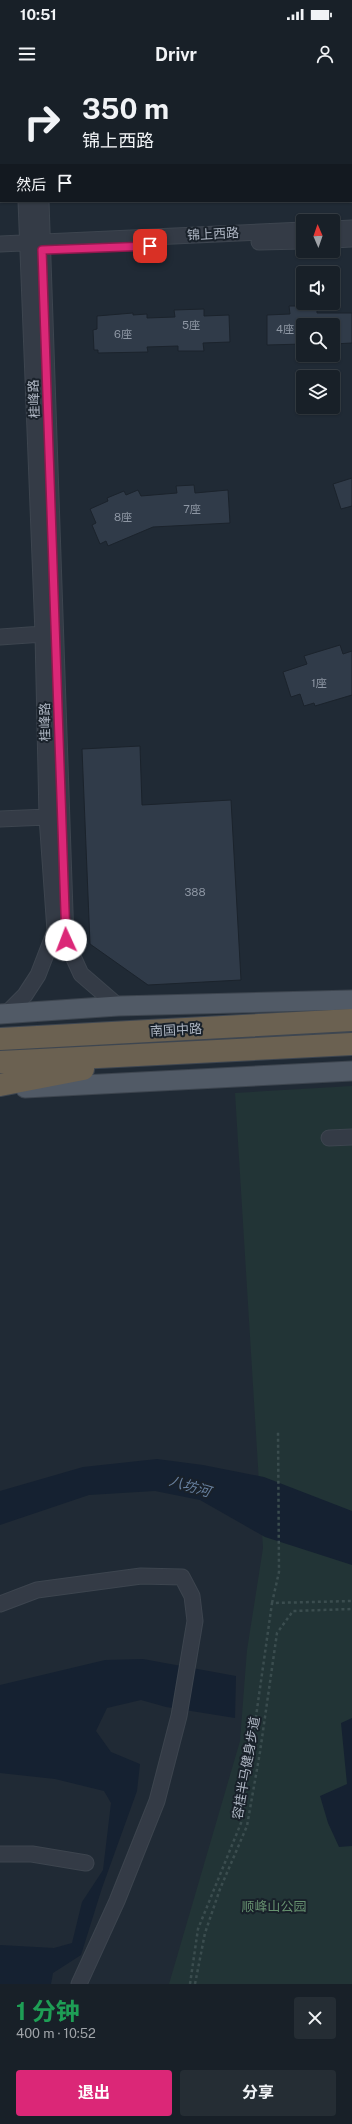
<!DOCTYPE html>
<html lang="zh">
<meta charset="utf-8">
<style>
:root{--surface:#182028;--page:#252d34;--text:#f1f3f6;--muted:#9fa3a8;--line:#363e45;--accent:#db2777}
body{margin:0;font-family:"Public Sans","Noto Sans SC",sans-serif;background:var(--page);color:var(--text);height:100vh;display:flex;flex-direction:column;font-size:15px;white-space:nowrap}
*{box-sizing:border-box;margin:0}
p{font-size:13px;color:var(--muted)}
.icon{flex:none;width:22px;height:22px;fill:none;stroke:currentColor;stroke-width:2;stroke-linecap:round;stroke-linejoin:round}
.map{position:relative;height:1904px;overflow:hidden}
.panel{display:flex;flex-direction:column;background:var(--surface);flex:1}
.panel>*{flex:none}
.hud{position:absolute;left:0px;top:0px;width:352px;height:122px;box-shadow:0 1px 3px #0004,0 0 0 1px var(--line);background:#182028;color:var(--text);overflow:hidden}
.needle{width:26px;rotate:358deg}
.fabs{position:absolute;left:296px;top:134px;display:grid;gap:8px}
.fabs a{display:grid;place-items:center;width:44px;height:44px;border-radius:4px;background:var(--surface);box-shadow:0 1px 3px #0004,0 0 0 1px var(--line);font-size:20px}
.pin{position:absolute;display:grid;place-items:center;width:34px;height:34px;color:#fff;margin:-17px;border-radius:8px;box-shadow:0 2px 6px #0006}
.me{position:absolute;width:44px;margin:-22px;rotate:358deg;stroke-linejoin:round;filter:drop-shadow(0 0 3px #0008)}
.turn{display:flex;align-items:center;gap:14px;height:84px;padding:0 16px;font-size:18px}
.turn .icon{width:52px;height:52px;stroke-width:2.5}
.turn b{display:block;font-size:28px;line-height:34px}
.then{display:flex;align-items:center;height:38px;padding:0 16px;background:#0003;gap:8px;font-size:15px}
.round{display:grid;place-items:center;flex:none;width:42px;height:42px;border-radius:4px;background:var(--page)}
.overview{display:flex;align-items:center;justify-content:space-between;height:68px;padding:0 16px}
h1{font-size:24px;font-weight:700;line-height:30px;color:#1e9e55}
.cta{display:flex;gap:8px;margin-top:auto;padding:8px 16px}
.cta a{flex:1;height:46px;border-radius:4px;background:var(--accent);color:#fff;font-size:16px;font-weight:700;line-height:46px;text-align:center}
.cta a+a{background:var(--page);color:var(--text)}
.status{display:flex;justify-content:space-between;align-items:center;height:28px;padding:0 20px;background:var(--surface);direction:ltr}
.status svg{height:11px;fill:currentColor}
header{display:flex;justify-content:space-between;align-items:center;height:52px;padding:0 16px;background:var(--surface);font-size:18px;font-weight:700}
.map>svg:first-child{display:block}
</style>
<div class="status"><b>10:51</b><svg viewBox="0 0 49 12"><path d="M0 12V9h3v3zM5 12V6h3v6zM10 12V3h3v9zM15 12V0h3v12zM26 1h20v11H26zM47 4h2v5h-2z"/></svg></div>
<header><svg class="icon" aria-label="menu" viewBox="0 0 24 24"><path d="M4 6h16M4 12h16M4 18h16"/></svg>Drivr<svg class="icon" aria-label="person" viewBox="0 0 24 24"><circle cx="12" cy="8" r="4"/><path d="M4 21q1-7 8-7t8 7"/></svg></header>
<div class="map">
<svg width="352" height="1904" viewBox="0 0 352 1904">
<rect width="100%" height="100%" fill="#202a35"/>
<!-- green -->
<path fill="#223436" d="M352,1006V1904H169L240,1661L247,1570L263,1468L235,1013Z"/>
<!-- water -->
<path fill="#152131" d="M157,1379L203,1385L264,1397L352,1431V1485L265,1457L200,1420L155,1411L89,1415L0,1445V1411L83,1387Z
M143,1579L236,1596L235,1638L166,1627L141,1620L107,1628L96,1651L111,1672L140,1684L137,1711L102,1808L81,1875L53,1893L51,1904H0V1865L54,1868L72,1863L82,1822L103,1790L111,1723L104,1711L55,1699L0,1693V1605L105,1580Z
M352,1638V1766L339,1767L328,1743L320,1716L347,1704L341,1643Z"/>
<!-- building -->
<path fill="#303b49" stroke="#1b232c" d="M289,226H317V233H352V263L333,264V245H303V264L267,265V235L290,234Z
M204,229V236L229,235L230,262L203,263L204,271H178V266L147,267L148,272L98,273V270H94L93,250L97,249V236L133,233V235L147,234V238L175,237L174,230Z
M352,398V426L341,429L333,404Z
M194,405L195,413L228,410L230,443L153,447L108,466L106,461L100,464L92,445L96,443L90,429L108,421L107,418L124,411L126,415L138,410L141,416L177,413L176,406Z
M340,565L343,574L352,571V615L315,626L314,623L304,626L300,614L291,617L283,592L307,584L304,576Z
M140,666L142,725L231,720L241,900L148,905L90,864L82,669Z"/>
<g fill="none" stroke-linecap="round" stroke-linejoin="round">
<defs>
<path id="minor" d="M22,0V1
M35,0V1
M41,121L66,861L81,894L118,926
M333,149L352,148
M333,160L352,159
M259,162L303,161
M0,164L303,150
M0,557L43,554
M0,739L47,737
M7,933L25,915L38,895L55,851L47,737L43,554L26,121
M329,1058L352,1057
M0,1524L37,1510L141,1496L182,1497L192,1516L195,1541L179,1636L157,1721L117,1821L79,1904
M0,1774H32L86,1783"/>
<path id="major" d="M0,934L118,926L352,920
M25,1008L352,991"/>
<path id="highway" d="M0,959L352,940
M0,982L352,964
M0,1005L83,989"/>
</defs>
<!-- minor casing -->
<use href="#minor" stroke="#3d454f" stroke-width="17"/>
<!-- major casing -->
<use href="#major" stroke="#3d454f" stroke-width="21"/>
<!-- highway casing -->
<use href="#highway" stroke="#3e4650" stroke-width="24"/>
<!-- path -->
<path stroke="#3b4d4f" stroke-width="2.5" stroke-dasharray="3 3" stroke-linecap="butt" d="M272,1523L279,1492L278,1351
M190,1904L198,1849L241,1743L272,1523L352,1521
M195,1904L205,1853L220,1809L247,1746L260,1672L277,1553L293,1531L352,1529"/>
<!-- minor -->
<use href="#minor" stroke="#343b46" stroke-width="15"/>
<!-- major -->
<use href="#major" stroke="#515a66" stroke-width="19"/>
<!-- highway -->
<use href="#highway" stroke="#6b6151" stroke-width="22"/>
</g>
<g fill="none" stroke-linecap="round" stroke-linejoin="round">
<defs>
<path id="route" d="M66,860L42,170L150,166"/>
</defs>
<!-- route casing -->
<use href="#route" stroke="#8e194d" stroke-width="10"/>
<!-- route -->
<use href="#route" stroke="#db2777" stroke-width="7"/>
</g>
<g text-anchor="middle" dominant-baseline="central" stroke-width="4" stroke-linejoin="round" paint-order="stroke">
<!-- number labels -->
<g font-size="11" fill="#8d96a3">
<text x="191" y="245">5座</text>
<text x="285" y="249">4座</text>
<text x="123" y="254">6座</text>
<text x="192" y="429">7座</text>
<text x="123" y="437">8座</text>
<text x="319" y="603">1座</text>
<text x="195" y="812">388</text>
</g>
<!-- street labels -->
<g font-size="13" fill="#aeb6c3" stroke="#19212a">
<text transform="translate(213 154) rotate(-3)">锦上西路</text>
<text transform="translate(34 319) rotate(-92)">桂峰路</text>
<text transform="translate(45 642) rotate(-91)">桂峰路</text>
<text transform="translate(176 950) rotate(-3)">南国中路</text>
<text transform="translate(246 1688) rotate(-80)">容桂半马健身步道</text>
</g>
<!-- park labels -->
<g font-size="13" fill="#679270" stroke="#19212a">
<text x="274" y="1826">顺峰山公园</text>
</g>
<!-- water labels -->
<g font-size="14" font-style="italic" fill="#6881a0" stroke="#19212a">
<text transform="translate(190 1406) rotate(17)">八坊河</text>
</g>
</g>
</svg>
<div class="fabs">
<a><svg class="needle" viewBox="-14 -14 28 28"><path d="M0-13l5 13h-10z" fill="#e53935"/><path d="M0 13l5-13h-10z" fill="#9fa3a8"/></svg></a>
<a><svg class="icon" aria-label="sound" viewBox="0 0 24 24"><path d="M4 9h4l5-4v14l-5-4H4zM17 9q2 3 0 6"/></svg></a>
<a><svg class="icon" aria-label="search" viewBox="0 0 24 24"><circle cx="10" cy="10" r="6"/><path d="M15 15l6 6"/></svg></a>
<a><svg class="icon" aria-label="layers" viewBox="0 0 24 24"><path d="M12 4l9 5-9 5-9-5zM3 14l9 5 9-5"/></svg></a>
</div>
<div class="pin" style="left:150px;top:166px;background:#d93025"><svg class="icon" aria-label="arrive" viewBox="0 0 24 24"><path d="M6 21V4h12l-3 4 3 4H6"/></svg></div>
<svg class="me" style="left:66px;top:860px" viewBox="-20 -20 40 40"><circle r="19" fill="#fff"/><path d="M0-13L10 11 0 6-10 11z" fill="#db2777"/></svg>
<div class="hud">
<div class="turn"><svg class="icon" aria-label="right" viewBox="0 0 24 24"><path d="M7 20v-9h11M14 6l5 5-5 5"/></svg><div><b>350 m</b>锦上西路</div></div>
<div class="then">然后<svg class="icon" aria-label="arrive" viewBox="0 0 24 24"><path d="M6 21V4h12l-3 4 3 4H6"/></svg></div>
</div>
</div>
<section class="panel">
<div class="overview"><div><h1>1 分钟</h1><p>400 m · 10:52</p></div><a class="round"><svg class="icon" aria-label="close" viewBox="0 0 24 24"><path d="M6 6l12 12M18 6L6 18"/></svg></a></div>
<div class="cta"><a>退出</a><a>分享</a></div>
</section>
